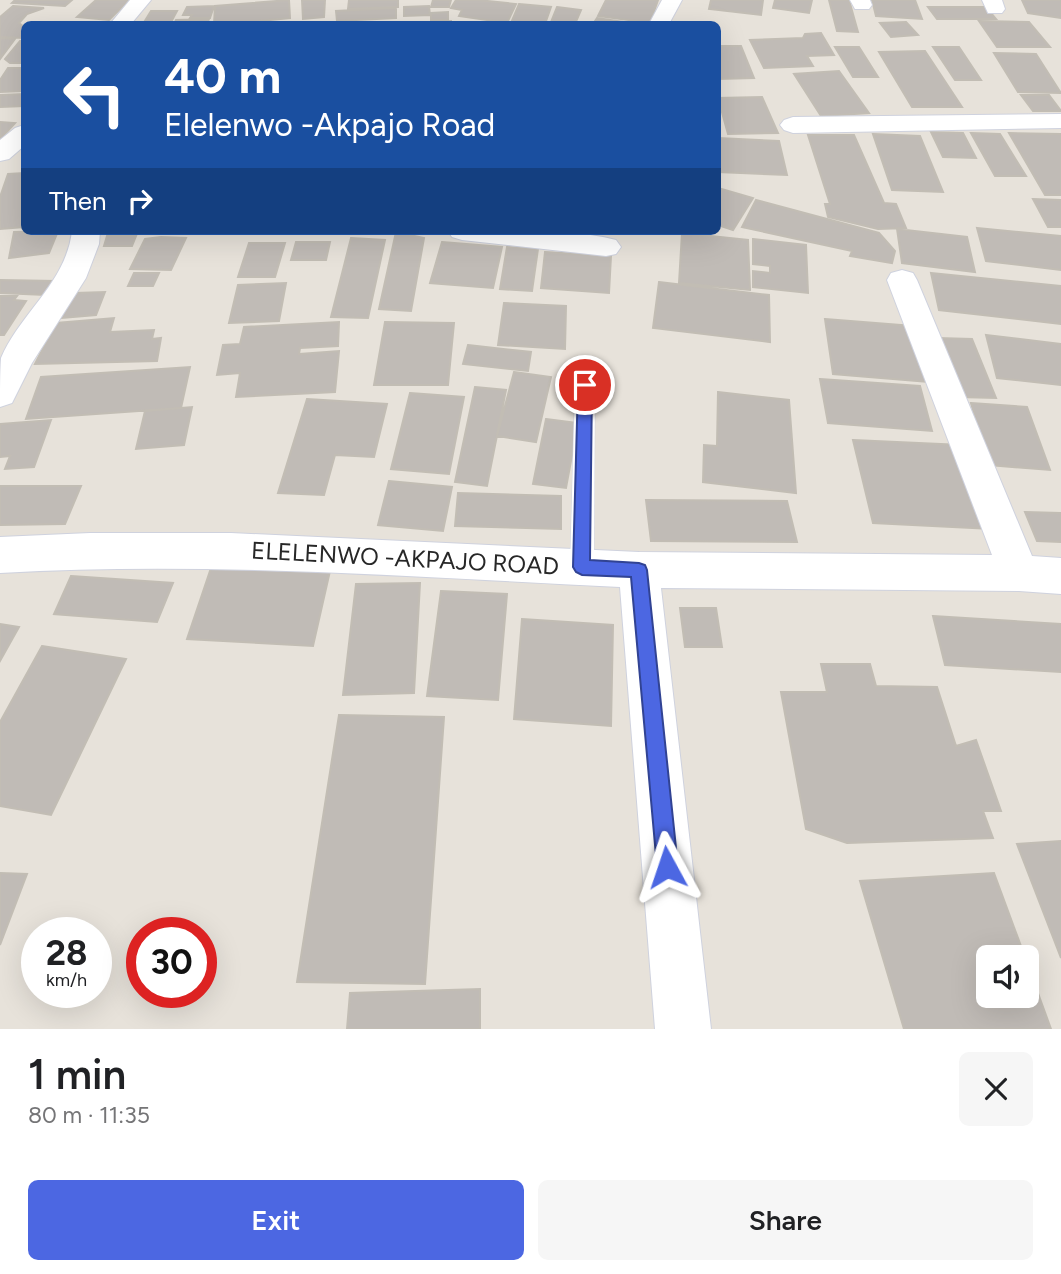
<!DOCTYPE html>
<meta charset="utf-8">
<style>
:root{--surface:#fff;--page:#f6f6f6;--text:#202124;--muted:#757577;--accent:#4c67e2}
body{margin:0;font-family:Figtree,sans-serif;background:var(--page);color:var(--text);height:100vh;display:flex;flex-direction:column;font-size:26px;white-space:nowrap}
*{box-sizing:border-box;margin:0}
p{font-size:23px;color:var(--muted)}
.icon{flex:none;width:38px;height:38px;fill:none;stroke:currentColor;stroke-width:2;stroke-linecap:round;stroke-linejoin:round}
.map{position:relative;height:1029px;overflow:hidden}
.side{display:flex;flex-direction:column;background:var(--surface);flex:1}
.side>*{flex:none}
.hud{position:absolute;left:21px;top:21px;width:700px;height:214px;border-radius:10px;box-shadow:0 7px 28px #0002;background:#1a4fa0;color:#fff;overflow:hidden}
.fabs{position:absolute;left:976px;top:945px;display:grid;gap:14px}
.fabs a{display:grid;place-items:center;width:63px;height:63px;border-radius:10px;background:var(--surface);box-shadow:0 7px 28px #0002;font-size:35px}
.speed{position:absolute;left:21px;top:917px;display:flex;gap:14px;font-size:35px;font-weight:700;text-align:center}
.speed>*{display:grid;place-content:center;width:91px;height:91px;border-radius:50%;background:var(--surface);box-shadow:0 7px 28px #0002;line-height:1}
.speed small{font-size:18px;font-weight:400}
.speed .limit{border:10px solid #d22;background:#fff;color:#111}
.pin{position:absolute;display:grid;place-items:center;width:60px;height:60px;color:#fff;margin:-30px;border:4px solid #fff;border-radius:50%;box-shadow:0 2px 7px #0007}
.me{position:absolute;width:77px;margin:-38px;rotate:355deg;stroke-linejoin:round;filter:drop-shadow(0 0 5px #0008)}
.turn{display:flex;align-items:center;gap:24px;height:147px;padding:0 28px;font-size:32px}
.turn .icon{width:91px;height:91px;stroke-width:2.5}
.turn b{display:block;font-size:49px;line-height:60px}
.then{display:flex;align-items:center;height:66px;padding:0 28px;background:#0003;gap:14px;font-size:26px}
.round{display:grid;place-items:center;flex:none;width:74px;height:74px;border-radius:10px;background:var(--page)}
.summary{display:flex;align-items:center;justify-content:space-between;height:119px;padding:0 28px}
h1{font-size:42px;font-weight:600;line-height:52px}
.primary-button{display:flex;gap:14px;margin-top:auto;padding:14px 28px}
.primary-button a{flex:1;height:80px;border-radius:10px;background:var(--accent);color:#fff;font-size:28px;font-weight:600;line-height:80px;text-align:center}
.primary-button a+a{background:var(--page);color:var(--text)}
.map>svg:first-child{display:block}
</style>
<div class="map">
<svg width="1061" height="1029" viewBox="0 0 1061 1029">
<rect width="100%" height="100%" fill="#e7e2da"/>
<!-- building -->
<path fill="#c0bbb6" stroke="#c2bdb4" stroke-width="2" d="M15,0H72L65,6L12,3Z
M96,0H129L109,20L77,17Z
M289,0L290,18L260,21L259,24H214L215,6Z
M302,0H325L324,17L303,19Z
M349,0H398V7L348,9Z
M433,0H451L449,7H431Z
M456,0H478L516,4L507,23L459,16L462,10L451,8Z
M606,0H658L650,23L598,16Z
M711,0H763L761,15L709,9Z
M775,0H812L809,13L773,8Z
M829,0H849L858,32L837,31Z
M872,0H915L922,19L876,16Z
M1022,0H1061V18L1028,13Z
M519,4L551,7L545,24L511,23Z
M13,6L44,8L27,14L19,23L24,27V38L0,37V17Z
M214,6L210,18H190L192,15H183L187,7Z
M429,6L430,15L404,16V7Z
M557,7L581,10L575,24L551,22Z
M928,7H986L996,19H937Z
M396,8V18L337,21L336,11Z
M151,11H177L170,24H143Z
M448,12V20H431V13Z
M597,18L637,24H593Z
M209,19L207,24H174L176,20Z
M451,21V24H401V23Z
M979,21L1029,22L1050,47H997Z
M906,22L918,35L891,37L880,23Z
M821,33L834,55L807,56L813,66L764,68L750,40L803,38L805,34Z
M0,38L15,39L0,59Z
M20,41H24V63H10L5,59Z
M718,46H741L754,78L718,79Z
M835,47H859L878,77H853Z
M933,47H959L981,80H955Z
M925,51L962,107H912L879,52Z
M994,53L1036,54L1061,93L1018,92Z
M8,68H24L22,91L0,92V80Z
M839,71L869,113L821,116L794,74Z
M24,94V106L0,107V95Z
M1021,95H1049L1061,111H1033Z
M762,97L778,133L728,134L718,98Z
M0,122L15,123L3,136L11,137L0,149Z
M931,132L963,133L976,158L943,157Z
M971,133L1000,134L1026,176H995Z
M1009,133L1061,134V195H1045Z
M873,134L920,136L943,192L892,190Z
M808,135H854L884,203L896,204L906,228L878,229L828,217L825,204H830Z
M718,138L779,141L787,175L718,172Z
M24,173V227L0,229V197L8,174Z
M718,188L753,198L733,230L718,225Z
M1033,199L1061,200V227H1048Z
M756,200L879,233L895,251L892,263L850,256L852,251L742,227Z
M977,228L1061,236V270L986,261Z
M897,229L967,237L975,272L902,263Z
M58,231L49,253L9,258L14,232Z
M396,232L424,238L411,311L379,309Z
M682,233L748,240L750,290L679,283Z
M107,236H136L132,246H104Z
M161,237L186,238L171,270L130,269L145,239Z
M351,238L385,240L368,318L331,317Z
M753,239L806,245L808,293L753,287V271L770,273V266L753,264Z
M296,242H330L326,260H291Z
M442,242L502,247L493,288L430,283Z
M249,243H285L275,277H238Z
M507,247L538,249L532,291L500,289Z
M545,252L611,256L609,293L541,288Z
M134,273H159L153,286H128Z
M931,273L1061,286V324L939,310Z
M0,280L55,281L46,295L0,293Z
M659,282L769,295L770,342L653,328Z
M286,283L279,321L229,323L238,285Z
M105,292L96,315L60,318L75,293Z
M0,296H17L14,300L26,301L4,335H0Z
M504,303L566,306L565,349L498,345Z
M114,318L110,332L154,330L152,339L161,338L157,361L35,364L56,323Z
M825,319L913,326L928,382L833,374Z
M339,322L338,346L300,348L299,354L339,351L335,392L236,397L240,373L217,375L223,345L240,344L244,327Z
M385,322L454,323L448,385H374Z
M986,335L1061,344V385L997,378Z
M937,338L972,339L996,398L958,397Z
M468,345L531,352L528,371L463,364Z
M190,367L181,408L26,419L41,377Z
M514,372L551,377L536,442L497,436Z
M820,379L920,386L932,431L828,423Z
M475,387L506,390L487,486L455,482Z
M718,392L789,400L796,493L703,482L704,445L717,446Z
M410,393L464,397L449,474L391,469Z
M307,399L387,404L374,457L335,455L324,495L278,493Z
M971,403L1027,407L1050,470L989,465Z
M192,407L184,445L136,449L145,411Z
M546,419L578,423L566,488L533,484Z
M51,420L34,467L5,469L10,456L0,457V424Z
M853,440L962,445L991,529L873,523Z
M389,481L452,487L443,531L378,525Z
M0,486H81L65,524L0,525Z
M458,493L561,496V529L455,526Z
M646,500L787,501L797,542L651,541Z
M1025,512L1061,513V542L1037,541Z
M212,565L330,571L313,646L187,639Z
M71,576L173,583L157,622L54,614Z
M420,583L414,693L343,695L356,584Z
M441,591L507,594L498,700L427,696Z
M680,608H716L722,647H685Z
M933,616L1061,624V672L945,665Z
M522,619L613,625L611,726L514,719Z
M0,624L19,627L0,661Z
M42,646L126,659L51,815L0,806V722Z
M821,664H870L876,686L937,687L956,746L976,740L1001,811H983L993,838L847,843L806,829L781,692H827Z
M339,715L444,717L425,984L297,982Z
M1061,841V958L1017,844Z
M0,873L27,874L0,945Z
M994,873L1025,957H989V996H1027V963L1051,1029H904L860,881Z
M480,989V1029H347L350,993Z"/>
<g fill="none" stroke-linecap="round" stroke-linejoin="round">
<defs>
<path id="service" d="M585,377L592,380L595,385L594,567L590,574L582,578L574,574L570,567L575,385L578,380Z"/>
<path id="minor" d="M130,0H151L131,24H110Z
M662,0H682L669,24H649Z
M850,0H870L872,5L869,9H855Z
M982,0H1002L1005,9L1002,13H988Z
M1061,114V128L793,133L784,130L780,125L784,120L793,117Z
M24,125V146L9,159L0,161V140L15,128Z
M72,231H100L99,244L86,278L32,363L12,403L0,407C0,393 0,371 1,358C20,313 66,283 72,231Z
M448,231C503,231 562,226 616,240L621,247L616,254L606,256L462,240L452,237Z
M902,270L913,273L917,280L1032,556L1061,558V594L1019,591L661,588L711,1029H655L620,587C413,577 207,561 0,573V537L90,533H231L639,552L992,555L887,280L891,273Z"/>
</defs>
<!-- service casing -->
<use href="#service" stroke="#cfd2de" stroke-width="1"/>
<!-- minor casing -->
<use href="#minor" stroke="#cfd2de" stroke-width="2"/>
<!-- service -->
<use href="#service" fill="#fff" fill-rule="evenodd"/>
<!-- minor -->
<use href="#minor" fill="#fff" fill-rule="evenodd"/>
</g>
<!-- route -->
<path fill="#4c67e2" stroke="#314393" stroke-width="2" d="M585,380L592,385L590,560L639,563L645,565L647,570L678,867L675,875L667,878L660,875L657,867L631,577L582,575L576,572L573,567L578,385Z"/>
<g text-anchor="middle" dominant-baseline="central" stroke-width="5" stroke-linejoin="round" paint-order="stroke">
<!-- street labels -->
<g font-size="24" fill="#272727" stroke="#fff">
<text transform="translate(405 558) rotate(3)">ELELENWO -AKPAJO ROAD</text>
</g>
</g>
</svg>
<div class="fabs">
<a><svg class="icon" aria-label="sound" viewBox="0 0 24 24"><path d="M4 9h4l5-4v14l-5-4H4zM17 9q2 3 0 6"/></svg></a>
</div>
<div class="speed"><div>28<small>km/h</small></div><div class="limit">30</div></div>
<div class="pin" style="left:585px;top:385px;background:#d93025"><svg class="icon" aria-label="arrive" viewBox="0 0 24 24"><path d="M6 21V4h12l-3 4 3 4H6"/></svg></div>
<svg class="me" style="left:667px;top:867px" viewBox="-20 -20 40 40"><path d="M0-17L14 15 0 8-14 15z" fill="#4c67e2" stroke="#fff" stroke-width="4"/></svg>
<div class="hud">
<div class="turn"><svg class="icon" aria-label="left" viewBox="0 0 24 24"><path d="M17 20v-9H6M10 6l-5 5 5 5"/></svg><div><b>40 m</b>Elelenwo -Akpajo Road</div></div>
<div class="then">Then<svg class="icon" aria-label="right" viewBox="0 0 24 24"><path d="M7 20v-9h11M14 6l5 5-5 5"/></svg></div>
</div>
</div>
<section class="side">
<div class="summary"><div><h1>1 min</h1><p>80 m · 11:35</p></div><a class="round"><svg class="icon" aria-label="close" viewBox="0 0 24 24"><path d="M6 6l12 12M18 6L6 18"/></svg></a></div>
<div class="primary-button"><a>Exit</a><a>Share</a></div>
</section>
